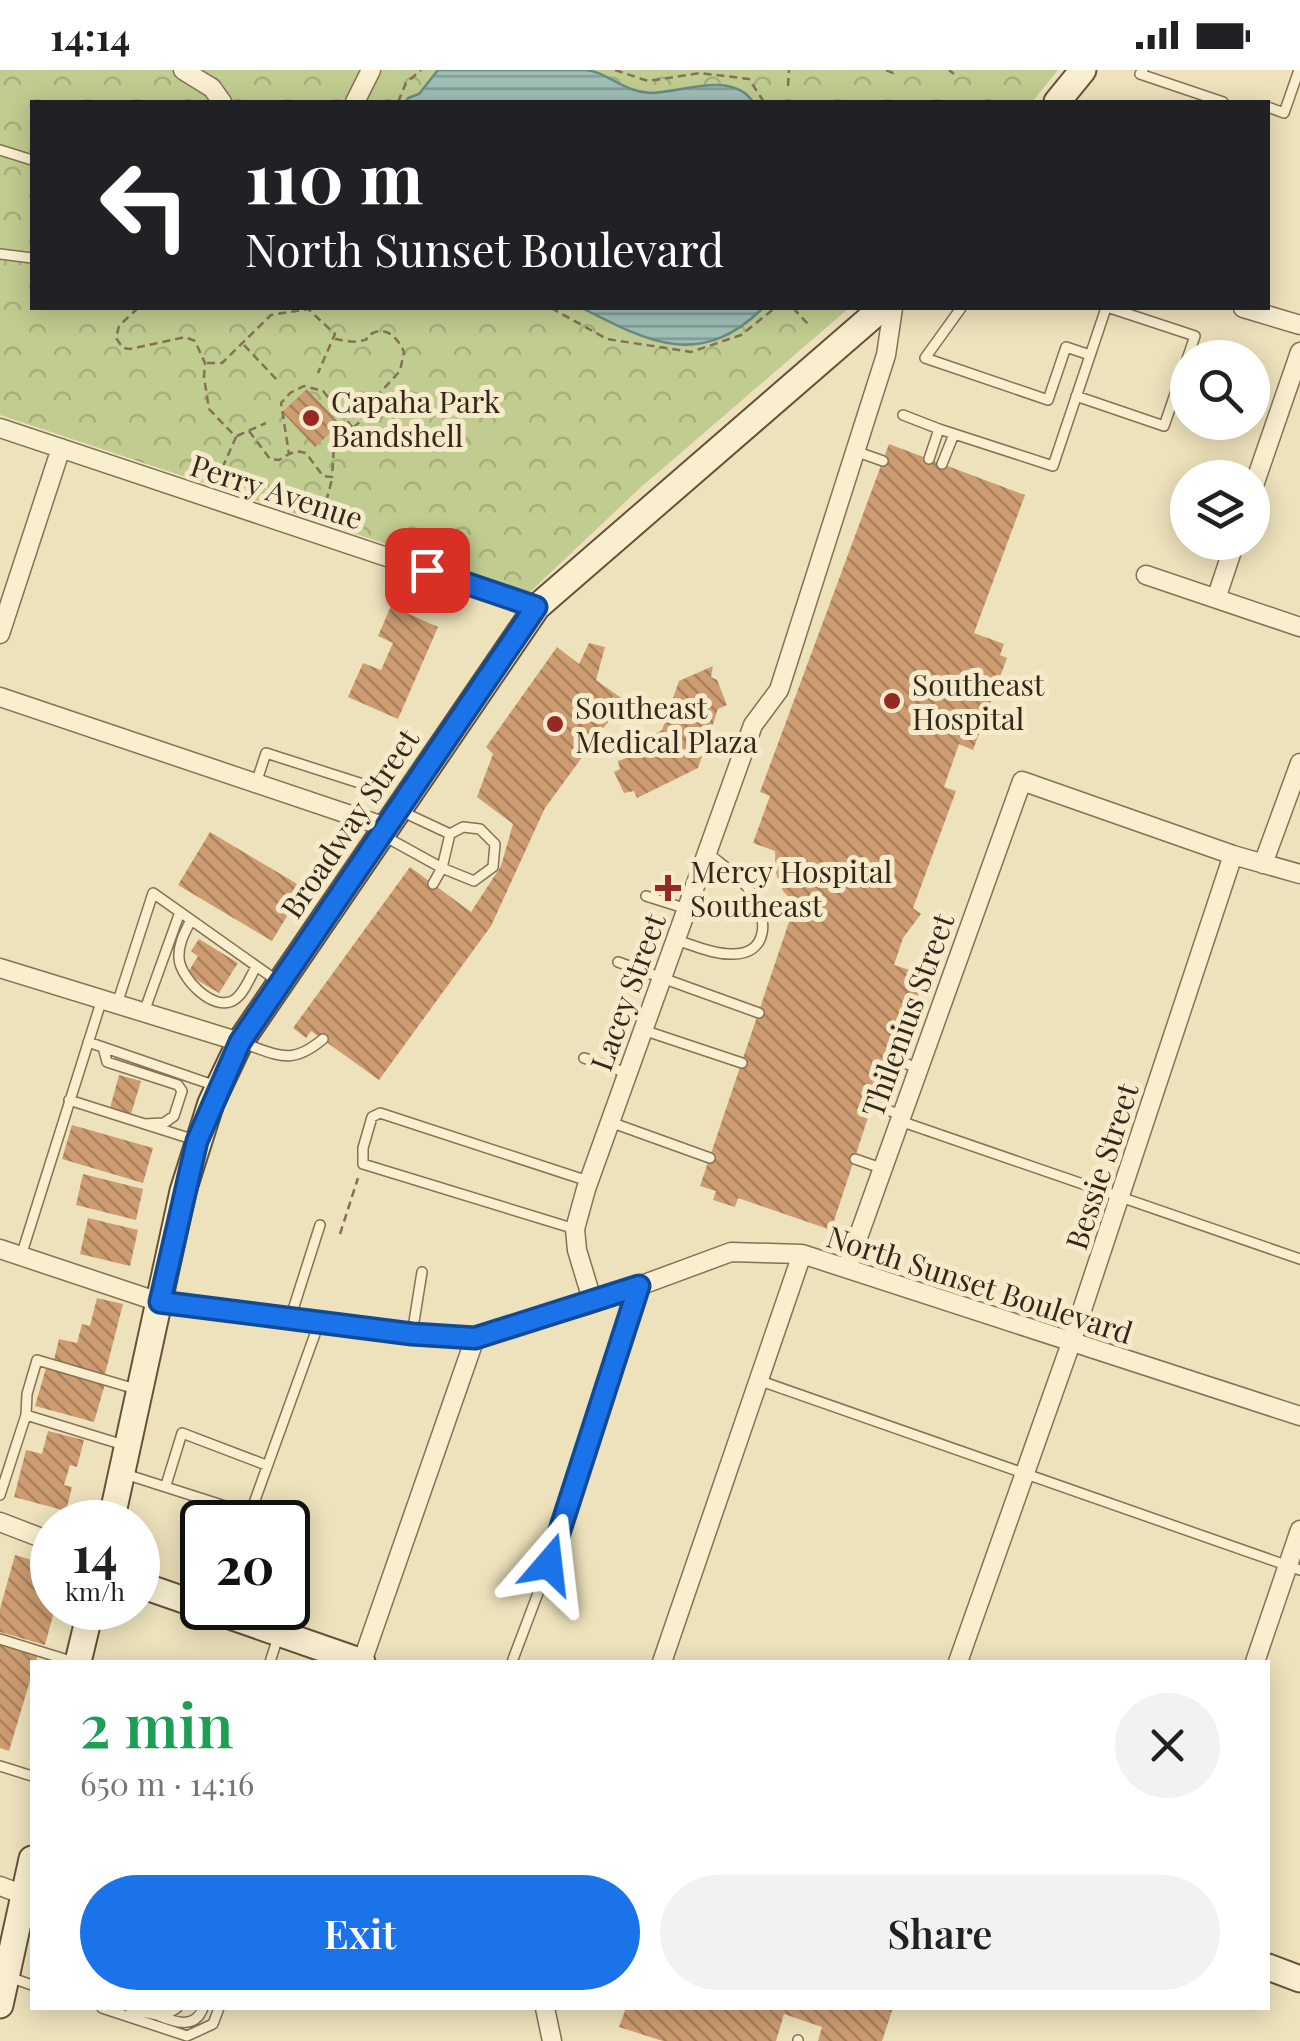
<!DOCTYPE html>
<meta charset="utf-8">
<style>
:root{--surface:#fff;--page:#f2f2f2;--text:#202124;--muted:#757577;--accent:#1a73e8}
body{margin:0;font-family:"Playfair Display",serif;background:var(--page);color:var(--text);height:100vh;display:flex;flex-direction:column;font-size:38px;white-space:nowrap}
*{box-sizing:border-box;margin:0}
p{font-size:32px;color:var(--muted)}
.icon{flex:none;width:55px;height:55px;fill:none;stroke:currentColor;stroke-width:2;stroke-linecap:round;stroke-linejoin:round}
.map{position:relative;flex:1;overflow:hidden}
.sheet{position:absolute;left:30px;top:1590px;width:1240px;height:350px;display:flex;flex-direction:column;background:var(--surface);border-radius:0px;box-shadow:0 5px 25px #0003}
.sheet>*{flex:none}
.banner{position:absolute;left:30px;top:30px;width:1240px;height:210px;border-radius:0px;box-shadow:0 5px 25px #0003;background:#202124;color:#fff;overflow:hidden}
.tools{position:absolute;left:1170px;top:270px;display:grid;gap:20px}
.tools a{display:grid;place-items:center;width:100px;height:100px;border-radius:50%;background:var(--surface);box-shadow:0 5px 25px #0003;font-size:50px}
.speed{position:absolute;left:30px;top:1430px;display:flex;gap:20px;font-size:50px;font-weight:700;text-align:center}
.speed>*{display:grid;place-content:center;width:130px;height:130px;border-radius:50%;background:var(--surface);box-shadow:0 5px 25px #0003;line-height:1}
.speed small{font-size:25px;font-weight:400}
.speed .limit{border:5px solid #111;border-radius:15px;background:#fff;color:#111}
.pin{position:absolute;display:grid;place-items:center;width:85px;height:85px;color:#fff;margin:-42px;border-radius:20px;box-shadow:0 5px 15px #0006}
.me{position:absolute;width:110px;margin:-55px;rotate:17deg;stroke-linejoin:round;filter:drop-shadow(0 0 8px #0008)}
.turn{display:flex;align-items:center;gap:35px;height:210px;padding:0 50px;font-size:45px}
.turn .icon{width:130px;height:130px;stroke-width:2.5}
.turn b{display:block;font-size:70px;line-height:85px}
.round{display:grid;place-items:center;flex:none;width:105px;height:105px;border-radius:52px;background:var(--page)}
.summary{display:flex;align-items:center;justify-content:space-between;height:170px;padding:0 50px}
h1{font-size:60px;font-weight:600;line-height:75px;color:#1e9e55}
.action{display:flex;gap:20px;margin-top:auto;padding:20px 50px}
.action a{flex:1;height:115px;border-radius:60px;background:var(--accent);color:#fff;font-size:40px;font-weight:600;line-height:115px;text-align:center}
.action a+a{background:var(--page);color:var(--text)}
.status{display:flex;justify-content:space-between;align-items:center;height:70px;padding:0 50px;background:var(--surface);direction:ltr}
.status svg{height:28px;fill:currentColor}
.map>svg:first-child{display:block}
</style>
<div class="status"><b>14:14</b><svg viewBox="0 0 49 12"><path d="M0 12V9h3v3zM5 12V6h3v6zM10 12V3h3v9zM15 12V0h3v12zM26 1h20v11H26zM47 4h2v5h-2z"/></svg></div>
<div class="map">
<svg width="1300" height="1971" viewBox="0 0 1300 1971">
<defs>
<pattern id="forest-crowns" width="20" height="18" patternUnits="userSpaceOnUse" patternTransform="scale(2.5)"><rect width="20" height="18" fill="#c1cc90"/><path d="M2 6a3 3 0 1 1 6 0M12 15a3 3 0 1 1 6 0" fill="none" stroke="#a6af7c"/></pattern>
<pattern id="water-rules" width="6" height="5" patternUnits="userSpaceOnUse" patternTransform="scale(2.5)"><rect width="6" height="5" fill="#a0bfb7"/><path d="M0 2.5h6" fill="none" stroke="#839b94"/></pattern>
<pattern id="building-back-hatch" width="6" height="6" patternUnits="userSpaceOnUse" patternTransform="scale(2.5)"><rect width="6" height="6" fill="#cd9c71"/><path d="M-1 5l2 2M0 0l6 6M5-1l2 2" fill="none" stroke="#a77f5c"/></pattern>
</defs>
<rect width="100%" height="100%" fill="#eee2bc"/>
<!-- forest -->
<path fill="url(#forest-crowns)" d="M0,0H1058L1032,32H32V238H849L640,418L530,522L0,345Z"/>
<!-- water -->
<path fill="url(#water-rules)" stroke="#688c85" stroke-width="2.5" d="M438,0C486,0 538,0 586,0C608,2 623,22 650,23C681,23 732,0 753,32H406L408,28L419,24Z
M582,238H763C701,299 650,273 582,238Z"/>
<!-- building -->
<path fill="url(#building-back-hatch)" d="M307,319L340,354L315,377L282,342Z
M889,374L1025,425L974,563L1004,574L1000,585L1007,588L973,680L959,674L944,717L956,721L913,838L921,844L903,868L894,895L925,905L917,929L908,926L831,1160L738,1128L735,1137L713,1130L716,1121L700,1116L795,834L783,821L776,803L775,781L753,773L770,726L760,722Z
M391,536L438,557L398,649L348,627L363,593L381,600L393,573L378,566Z
M589,573L605,577L596,610L624,630L545,738L491,856L379,1010L311,961L306,968L293,958L410,797L471,842L501,796L513,754L477,727L493,684L486,677L557,577L579,594Z
M713,596L711,607L717,610L727,635L718,639L698,698L637,728L634,721L624,723L614,702L620,699L618,691L640,683L637,675L662,660L679,611Z
M210,762L304,818L272,871L178,815Z
M199,869L238,893L219,923L187,904L198,886L191,881Z
M119,1005L141,1011L131,1044L110,1038Z
M72,1055L153,1078L143,1113L62,1089Z
M83,1104L143,1119L136,1150L76,1135Z
M88,1148L138,1160L130,1196L80,1184Z
M97,1228L123,1234L105,1304L54,1290L59,1269L77,1273L82,1254L90,1256Z
M46,1298L105,1314L94,1352L35,1336Z
M48,1361L84,1370L77,1397L70,1395L64,1415L72,1417L66,1441L14,1427L26,1380L42,1384Z
M15,1485L52,1496L50,1530L55,1538L45,1575L0,1562V1539Z
M0,1573L38,1584L9,1681L0,1678Z
M626,1938H893L882,1971H818L822,1957L784,1944L776,1971H663L619,1957Z"/>
<g fill="none" stroke-linecap="round" stroke-linejoin="round">
<defs>
<path id="lane" d="M1143,0L1140,4L1223,32
M1268,37L1284,43L1299,0
M0,80L32,90
M0,184L32,188
M961,238L925,288L1048,330L1066,277L1090,285
M1076,326L1164,356L1195,266L1110,238
M903,345L939,359
M855,381L883,391
M929,389L939,359L1053,396L1106,238
M942,394L954,364
M256,713L266,683L369,716
M403,742L450,764
M384,766L442,798L474,811L493,797L495,774L480,759L463,757L450,764L442,798L433,814
M646,826L687,839
M191,850C185,862 178,874 179,888C180,908 214,943 234,930C244,924 250,907 256,897
M676,870C693,875 712,884 730,884C770,886 769,846 750,821C740,806 722,795 708,783
M618,892L759,943
M117,934L153,823L276,910
M144,942L180,842
M643,960L742,993
M88,972L216,1016
M242,973C279,985 291,996 323,969
M103,977L107,992L178,1015L182,1021L174,1046L164,1053L144,1054
M584,988L627,1003
M890,988L918,998
M69,1030L195,1070
M873,1036L900,1044
M900,1051L1300,1189
M610,1052L710,1088
M855,1089L881,1098
M575,1159L363,1094V1078L372,1047L380,1043L588,1111
M21,1186L102,929
M290,1249L320,1155
M412,1264L422,1202
M758,1310L1300,1500
M26,1345L27,1324L37,1290L139,1320
M125,1404L250,1444L319,1253
M166,1415L182,1363L266,1395
M0,1425L26,1345L127,1376
M0,1569L74,1592
M270,1592L278,1567
M512,1592L549,1494L639,1216
M0,1696L32,1706
M9,1907L32,1915
M102,1938L187,1966
M130,1938C148,1943 161,1950 177,1938
M157,1945C174,1952 195,1960 203,1938
M187,1966L213,1954L219,1938
M798,1971V1970"/>
<path id="street" d="M183,0L212,18L222,32
M355,32L371,0
M1243,238L1300,255
M0,358L537,537
M1252,421L1300,282
M1146,505L1300,557
M1217,526L1235,472
M0,564L61,378
M0,627L386,757
M1263,794L1300,693
M0,898L240,972
M0,1179L159,1232L412,1264L475,1268L593,1233L731,1182L802,1184L1300,1346
M847,1198L1022,711L1233,785L1300,804
M593,1233L577,1180L575,1159L586,1119L753,655L779,620L886,285L893,238
M0,1452L52,1472
M362,1592L475,1268
M662,1592L802,1184
M958,1592L1071,1273L1233,785
M1255,1592L1300,1460
M0,1816L24,1825
M545,1938L552,1971"/>
<path id="secondary" d="M1057,32L1083,0
M111,1452L183,1121L211,1033L240,972L537,537L882,238
M138,1514L362,1592
M78,1592L91,1538
M1268,1897L1300,1909
M0,1935L32,1789"/>
</defs>
<!-- lane casing -->
<use href="#lane" stroke="#857155" stroke-width="12"/>
<!-- street casing -->
<use href="#street" stroke="#857155" stroke-width="21"/>
<!-- secondary casing -->
<use href="#secondary" stroke="#675239" stroke-width="29"/>
<!-- path -->
<path stroke="#857155" stroke-width="2.5" stroke-dasharray="8 5" stroke-linecap="butt" d="M615,0L648,11L700,3L749,9L764,32
M886,0L893,3L894,0
M949,0L954,4
M788,16L789,0
M398,32L406,13L421,0
M138,238L119,256L116,268L123,278L130,279L185,267L195,271L205,293L204,307L209,339L236,367L217,410
M551,238L607,269L691,282L741,265L775,238
M793,238L808,254
M335,269C342,270 352,273 359,271C374,269 360,269 373,263C388,256 399,270 404,282L400,301L375,328L371,342L354,357
M244,275L277,310
M207,293H222L271,245L308,239L335,264L318,303
M249,361L270,389L279,390L289,384L281,333L290,323L304,316L323,321L353,358L334,376L332,407L323,406L306,383L297,381L289,384
M237,366L266,353
M323,444L332,409
M340,1164L358,1108"/>
<!-- lane -->
<use href="#lane" stroke="#f9efcf" stroke-width="9"/>
<!-- street -->
<use href="#street" stroke="#f9efcf" stroke-width="18"/>
<!-- secondary -->
<use href="#secondary" stroke="#f9efcf" stroke-width="25"/>
</g>
<g fill="none" stroke-linecap="round" stroke-linejoin="round">
<defs>
<path id="route" d="M427,500L536,537L240,972L197,1071L160,1232L412,1264L475,1268L639,1216L549,1494"/>
</defs>
<!-- route casing -->
<use href="#route" stroke="#114b97" stroke-width="25"/>
<!-- route -->
<use href="#route" stroke="#1a73e8" stroke-width="18"/>
</g>
<!-- markers -->
<g fill="#952a25" stroke="#f5ebcb" stroke-width="4">
<circle cx="311" cy="348" r="10"/>
<circle cx="892" cy="631" r="10"/>
<circle cx="555" cy="654" r="10"/>
<path d="M663 803h10v10h10v10h-10v10h-10v-10h-10v-10h10z"/>
</g>
<g text-anchor="middle" dominant-baseline="central" stroke-width="10" stroke-linejoin="round" paint-order="stroke">
<!-- poi labels -->
<g font-size="30" fill="#34281b" stroke="#f5ebcb" text-anchor="start">
<text x="331" y="331">Capaha Park<tspan x="331" dy="34">Bandshell</tspan></text>
<text x="912" y="614">Southeast<tspan x="912" dy="34">Hospital</tspan></text>
<text x="575" y="637">Southeast<tspan x="575" dy="34">Medical Plaza</tspan></text>
<text x="690" y="801">Mercy Hospital<tspan x="690" dy="34">Southeast</tspan></text>
</g>
<!-- street labels -->
<g font-size="30" fill="#34281b" stroke="#f5ebcb">
<text transform="translate(277 421) rotate(18)">Perry Avenue</text>
<text transform="translate(349 753) rotate(-56)">Broadway Street</text>
<text transform="translate(627 922) rotate(-70)">Lacey Street</text>
<text transform="translate(907 945) rotate(-70)">Thilenius Street</text>
<text transform="translate(1101 1096) rotate(-72)">Bessie Street</text>
<text transform="translate(980 1214) rotate(18)">North Sunset Boulevard</text>
</g>
</g>
</svg>
<div class="tools">
<a><svg class="icon" aria-label="search" viewBox="0 0 24 24"><circle cx="10" cy="10" r="6"/><path d="M15 15l6 6"/></svg></a>
<a><svg class="icon" aria-label="layers" viewBox="0 0 24 24"><path d="M12 4l9 5-9 5-9-5zM3 14l9 5 9-5"/></svg></a>
</div>
<div class="speed"><div>14<small>km/h</small></div><div class="limit">20</div></div>
<div class="pin" style="left:427px;top:500px;background:#d93025"><svg class="icon" aria-label="arrive" viewBox="0 0 24 24"><path d="M6 21V4h12l-3 4 3 4H6"/></svg></div>
<svg class="me" style="left:549px;top:1494px" viewBox="-20 -20 40 40"><path d="M0-17L14 15 0 8-14 15z" fill="#1a73e8" stroke="#fff" stroke-width="4"/></svg>
<div class="banner">
<div class="turn"><svg class="icon" aria-label="left" viewBox="0 0 24 24"><path d="M17 20v-9H6M10 6l-5 5 5 5"/></svg><div><b>110 m</b>North Sunset Boulevard</div></div>
</div>
<section class="sheet">
<div class="summary"><div><h1>2 min</h1><p>650 m · 14:16</p></div><a class="round"><svg class="icon" aria-label="close" viewBox="0 0 24 24"><path d="M6 6l12 12M18 6L6 18"/></svg></a></div>
<div class="action"><a>Exit</a><a>Share</a></div>
</section>
</div>
